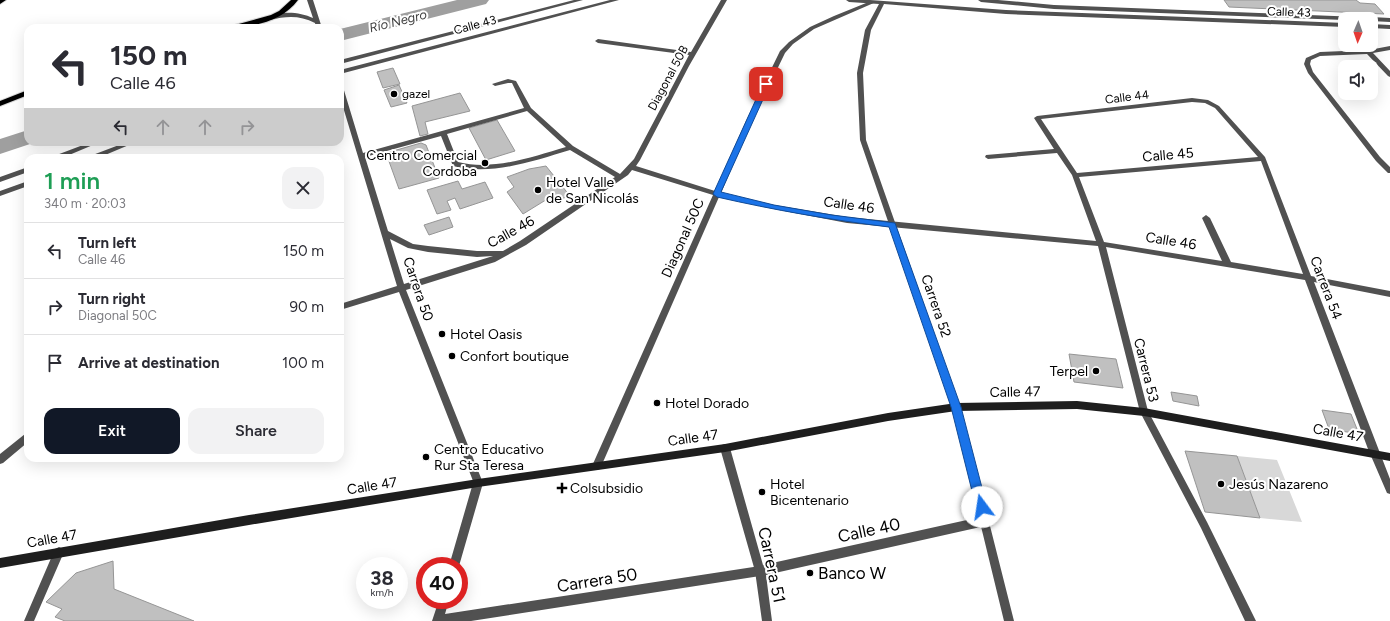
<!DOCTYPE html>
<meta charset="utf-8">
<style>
:root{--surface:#fff;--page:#f2f2f3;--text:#2b2b33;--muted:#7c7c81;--line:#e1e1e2;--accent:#111827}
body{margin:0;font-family:Figtree,sans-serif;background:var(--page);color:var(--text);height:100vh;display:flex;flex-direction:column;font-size:15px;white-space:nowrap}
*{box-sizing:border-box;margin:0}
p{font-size:13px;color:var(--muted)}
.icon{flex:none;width:22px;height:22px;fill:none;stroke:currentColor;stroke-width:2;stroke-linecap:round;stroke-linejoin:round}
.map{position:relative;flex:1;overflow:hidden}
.drawer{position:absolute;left:24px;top:154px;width:320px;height:308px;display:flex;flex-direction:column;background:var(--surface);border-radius:12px;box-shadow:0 4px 16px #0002}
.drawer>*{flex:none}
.guide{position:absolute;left:24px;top:24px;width:320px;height:122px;border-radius:12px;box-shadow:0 4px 16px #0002;background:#fff;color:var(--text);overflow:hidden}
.needle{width:26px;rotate:182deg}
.tools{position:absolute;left:1338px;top:12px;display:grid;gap:8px}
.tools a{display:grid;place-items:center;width:40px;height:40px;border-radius:8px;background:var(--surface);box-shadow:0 4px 16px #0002;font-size:20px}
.speed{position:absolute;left:356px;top:557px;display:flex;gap:8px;font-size:20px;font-weight:700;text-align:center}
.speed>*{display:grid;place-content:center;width:52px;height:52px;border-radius:50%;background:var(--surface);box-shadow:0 4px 16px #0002;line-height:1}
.speed small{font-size:10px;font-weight:400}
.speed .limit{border:6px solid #d22;background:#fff;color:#111}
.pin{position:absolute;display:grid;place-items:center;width:34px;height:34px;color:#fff;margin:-17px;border-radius:8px;box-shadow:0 2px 6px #0006}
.me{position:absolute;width:44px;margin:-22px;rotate:346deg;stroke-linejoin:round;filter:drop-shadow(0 0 3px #0008)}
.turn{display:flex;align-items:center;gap:14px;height:84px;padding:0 20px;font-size:18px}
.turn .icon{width:52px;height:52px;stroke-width:2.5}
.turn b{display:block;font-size:28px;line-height:34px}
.lanes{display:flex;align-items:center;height:38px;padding:0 20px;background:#0003;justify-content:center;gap:20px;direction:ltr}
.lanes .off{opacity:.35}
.round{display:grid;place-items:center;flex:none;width:42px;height:42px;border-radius:12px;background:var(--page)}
.headline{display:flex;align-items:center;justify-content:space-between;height:68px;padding:0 20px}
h1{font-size:24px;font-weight:600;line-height:30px;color:#1e9e55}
.button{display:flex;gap:8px;margin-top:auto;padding:8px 20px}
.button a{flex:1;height:46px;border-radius:12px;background:var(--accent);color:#fff;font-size:16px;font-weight:600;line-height:46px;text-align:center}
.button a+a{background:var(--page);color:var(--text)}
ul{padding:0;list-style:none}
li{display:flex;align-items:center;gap:12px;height:56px;padding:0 20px;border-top:1px solid var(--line)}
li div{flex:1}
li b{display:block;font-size:15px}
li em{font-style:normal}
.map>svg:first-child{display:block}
</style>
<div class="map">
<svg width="1390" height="621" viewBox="0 0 1390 621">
<rect width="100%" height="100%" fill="#fff"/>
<!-- green -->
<path fill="#d8d8d8" d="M1237,456L1277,460L1302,522L1260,518Z"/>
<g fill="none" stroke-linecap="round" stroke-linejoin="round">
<!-- river -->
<path fill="#9f9f9f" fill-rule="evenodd" d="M457,0H489L486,4L340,41V29Z
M28,130V142H36L0,154V139Z"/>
</g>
<!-- building -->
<path fill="#c0c0c0" stroke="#959595" d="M1224,0H1356L1360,3L1375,4L1384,14L1229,7Z
M393,68L400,84L383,88L377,72Z
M399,85L407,103L391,107L384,90Z
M460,93L470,111L425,122L428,134L420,136L412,106Z
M497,120L515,151L486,160L469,128Z
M421,143L426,145L439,178L399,189L386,153Z
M546,166L570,196L554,201L549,198L523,214L507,192L514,187L507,177L529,169Z
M458,181L462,189L485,182L493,198L460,209L455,198L447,201L451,210L437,214L427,190Z
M449,217L453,227L429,235L424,225Z
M1069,354L1116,359L1123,388L1074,382Z
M1171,392L1197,396L1199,406L1173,401Z
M1322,410L1351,414L1359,434L1329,429Z
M1185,451L1237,456L1260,518L1205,512Z
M113,561L114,589L194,621H65L55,617L62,609L46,602L76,573Z"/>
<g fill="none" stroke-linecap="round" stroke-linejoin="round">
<defs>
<path id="primary" d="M0,0H6L0,4Z
M291,0H298C282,22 251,28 224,28L271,15L279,11Z
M28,90V95L0,106V101Z"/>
</defs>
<!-- primary casing -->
<use href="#primary" stroke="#dbdbdb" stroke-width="2"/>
<!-- pedestrian -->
<path fill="#515151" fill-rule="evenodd" d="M478,479L481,480L483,483L459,566H449L473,483L475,480Z
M760,566L764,567L765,571L764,575L760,576L471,621H432L439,600H449L445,614Z"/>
<!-- minor -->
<path fill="#515151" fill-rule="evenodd" d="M721,0H727L689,66L640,160L636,166L715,191L746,121L780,51L789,42L810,27L834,16L871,1L876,2L814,29L793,44L785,53L752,121L721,193L774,205L847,217L1096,241L1072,175L1057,153L988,159L985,157L986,155L1054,149L1034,118L1037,116L1192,98L1208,100L1219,106L1265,157L1311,276L1390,291V297L1314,282L1390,479V494L1387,493L1368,449L1305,280L1106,247L1148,411L1207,522L1256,621H1245L1201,528L1140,412L1098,246L847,223L774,209L719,197L600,469L597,470L594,469L592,466L713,195L632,170L628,175L526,245L495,262L406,290L483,483L481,486L478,487L475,486L399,292L340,310V304L397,286L340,97V85L343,87L363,153L524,108L512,83H508L495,86L492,84L508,79L516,81L531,108L573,146L620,174L634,159L689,55L598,43L595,41L598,39L691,52ZM1192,102L1205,103L1215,108L1258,157L1077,173L1041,119ZM527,111L566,147C532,157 493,171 458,162L447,134ZM441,136L453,166C492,176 533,161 570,150L615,177L520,241L503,251H477L428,246L413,244L388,231L365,157ZM1261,161L1303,274L1231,262L1210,218L1206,215L1202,218L1222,261L1104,242L1079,177ZM390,239L408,248L428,252L477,257L493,256L404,284Z
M1390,46V50L1373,53L1390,71V77L1388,76L1367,54L1320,56L1311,60L1310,64L1313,72L1380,157L1390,167V173H1388L1376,161L1308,73L1304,64L1306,58L1320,52L1369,50Z
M28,433V442L3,463L0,464V454L25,434Z
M725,444L728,445L730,448L763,565L985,516L988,518L990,521L988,524L985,526L766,575L772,621H762L755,571L720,448L722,445Z
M59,547L63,549L64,552L34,621H24L55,549Z"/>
<!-- tertiary -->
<path fill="#515151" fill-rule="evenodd" d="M307,0H313L322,28H316L315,23C300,15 286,16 270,20L267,18C280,10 300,12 313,18Z
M574,0H583L340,64V60Z
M610,0H619L340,74V70Z
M846,0H870L1006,10L1345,23V27L1006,14L884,4L871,30L863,73L866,140L960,407L1014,621H1004L952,407L860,140L857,73L865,30L879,4L849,2Z
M978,0H998L1054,5L1360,17L1363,19H1345V20L1054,9L981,2Z
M1371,17L1390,18V22L1371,21V19H1368Z
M1371,24L1390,25V29L1371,28Z
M91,142H100L62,158H53L54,156Z
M127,142H136L98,158H89L90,156Z
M28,167V172L0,182V177Z
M28,181V186L0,196V191Z"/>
<!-- secondary -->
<path fill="#1e1e1e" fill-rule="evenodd" d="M1077,401L1144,408L1390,453V461L1144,416L1077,409L956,411L888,421L725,452L478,487L249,525L0,568V558L249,515L478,479L725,444L888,413L956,403Z"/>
<!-- primary -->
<use href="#primary" fill="#000" fill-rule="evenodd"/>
</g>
<!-- route -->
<path fill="#1a73e8" stroke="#114b97" d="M766,82L770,84L721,192L774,205L832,215L895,223L961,407L987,507L985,511L982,512L978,511L976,507L951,407L889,227C831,220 774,210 717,197L713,194L763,84Z"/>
<!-- markers -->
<g fill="#000" stroke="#fff" stroke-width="1.5">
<circle cx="394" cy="94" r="4"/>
<circle cx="485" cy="163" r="4"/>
<circle cx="538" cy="190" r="4"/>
<circle cx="442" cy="334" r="4"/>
<circle cx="452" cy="356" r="4"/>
<circle cx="1096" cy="371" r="4"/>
<circle cx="657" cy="403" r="4"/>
<circle cx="426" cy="457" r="4"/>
<circle cx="1221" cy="484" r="4"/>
<path d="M560 482h4v4h4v4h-4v4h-4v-4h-4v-4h4z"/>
<circle cx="762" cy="492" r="4"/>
<circle cx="810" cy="573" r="4"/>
</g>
<g text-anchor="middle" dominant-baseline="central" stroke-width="4" stroke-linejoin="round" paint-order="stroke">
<!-- far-street labels -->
<g font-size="12" fill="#000" stroke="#fff">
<text transform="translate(1289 12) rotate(2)">Calle 43</text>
<text transform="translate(475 25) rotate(-15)">Calle 43</text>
<text transform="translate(668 78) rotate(-62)">Diagonal 50B</text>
<text transform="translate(1127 97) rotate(-7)">Calle 44</text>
</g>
<!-- far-poi labels -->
<g font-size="12" fill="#000" stroke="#fff" text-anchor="start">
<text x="402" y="94">gazel</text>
</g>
<!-- far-water labels -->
<g font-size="13" font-style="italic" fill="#404040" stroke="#fff">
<text transform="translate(398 21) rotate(-14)">Río Negro</text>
</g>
<!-- poi labels -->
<g font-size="14" fill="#000" stroke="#fff" text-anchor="start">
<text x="477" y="155" text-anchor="end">Centro Comercial<tspan x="477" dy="16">Cordoba</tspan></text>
<text x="546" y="182">Hotel Valle<tspan x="546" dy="16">de San Nicolás</tspan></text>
<text x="450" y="334">Hotel Oasis</text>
<text x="460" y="356">Confort boutique</text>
<text x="1088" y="371" text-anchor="end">Terpel</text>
<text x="665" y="403">Hotel Dorado</text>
<text x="434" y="449">Centro Educativo<tspan x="434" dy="16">Rur Sta Teresa</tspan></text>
<text x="770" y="484">Hotel<tspan x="770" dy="16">Bicentenario</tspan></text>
<text x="1229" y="484">Jesús Nazareno</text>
<text x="570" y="488">Colsubsidio</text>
</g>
<!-- street labels -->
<g font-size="14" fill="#000" stroke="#fff">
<text transform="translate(1168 155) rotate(-5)">Calle 45</text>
<text transform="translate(849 205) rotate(8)">Calle 46</text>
<text transform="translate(511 232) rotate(-29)">Calle 46</text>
<text transform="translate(683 238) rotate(-66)">Diagonal 50C</text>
<text transform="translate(1171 241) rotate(9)">Calle 46</text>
<text transform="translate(1326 288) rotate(69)">Carrera 54</text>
<text transform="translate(418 289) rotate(71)">Carrera 50</text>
<text transform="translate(936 306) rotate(71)">Carrera 52</text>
<text transform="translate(1146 370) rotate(76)">Carrera 53</text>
<text transform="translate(1015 392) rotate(-1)">Calle 47</text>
<text transform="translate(1338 433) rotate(10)">Calle 47</text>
<text transform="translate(693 438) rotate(-8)">Calle 47</text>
<text transform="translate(372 486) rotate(-9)">Calle 47</text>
<text transform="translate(52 539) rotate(-10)">Calle 47</text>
</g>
<!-- near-street labels -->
<g font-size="17" fill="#000" stroke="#fff">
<text transform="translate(869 530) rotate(-12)">Calle 40</text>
<text transform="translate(772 565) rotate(78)">Carrera 51</text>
<text transform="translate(597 580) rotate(-9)">Carrera 50</text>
</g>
<!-- near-poi labels -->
<g font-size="17" fill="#000" stroke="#fff" text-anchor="start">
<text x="818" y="573">Banco W</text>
</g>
</g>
</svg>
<div class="tools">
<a><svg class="needle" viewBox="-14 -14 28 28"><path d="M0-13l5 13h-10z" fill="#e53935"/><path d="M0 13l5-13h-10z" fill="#7c7c81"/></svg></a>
<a><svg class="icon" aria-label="sound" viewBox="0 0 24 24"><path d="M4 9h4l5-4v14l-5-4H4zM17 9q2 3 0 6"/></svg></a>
</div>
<div class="speed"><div>38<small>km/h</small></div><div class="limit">40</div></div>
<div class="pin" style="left:766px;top:84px;background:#d93025"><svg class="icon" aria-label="arrive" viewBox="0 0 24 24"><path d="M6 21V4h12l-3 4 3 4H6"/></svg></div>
<svg class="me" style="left:982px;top:507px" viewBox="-20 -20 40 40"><circle r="19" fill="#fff"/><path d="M0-13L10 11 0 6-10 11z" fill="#1a73e8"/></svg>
<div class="guide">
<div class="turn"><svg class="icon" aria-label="left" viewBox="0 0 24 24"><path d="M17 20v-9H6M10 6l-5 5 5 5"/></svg><div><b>150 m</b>Calle 46</div></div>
<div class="lanes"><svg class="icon" aria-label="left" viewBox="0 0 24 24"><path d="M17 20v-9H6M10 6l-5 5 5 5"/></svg><svg class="icon off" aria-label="ahead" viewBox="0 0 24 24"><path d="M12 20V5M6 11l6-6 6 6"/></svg><svg class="icon off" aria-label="ahead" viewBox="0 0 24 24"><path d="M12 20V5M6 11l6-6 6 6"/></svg><svg class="icon off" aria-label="right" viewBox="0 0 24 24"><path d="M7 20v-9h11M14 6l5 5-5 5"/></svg></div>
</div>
<section class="drawer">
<div class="headline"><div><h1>1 min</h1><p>340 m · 20:03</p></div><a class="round"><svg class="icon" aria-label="close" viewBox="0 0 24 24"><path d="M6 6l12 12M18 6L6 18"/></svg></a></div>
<ul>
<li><svg class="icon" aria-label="left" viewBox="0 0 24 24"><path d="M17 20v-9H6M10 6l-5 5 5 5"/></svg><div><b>Turn left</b><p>Calle 46</p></div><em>150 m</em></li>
<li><svg class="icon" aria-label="right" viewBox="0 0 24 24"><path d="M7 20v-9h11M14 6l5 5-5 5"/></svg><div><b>Turn right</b><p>Diagonal 50C</p></div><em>90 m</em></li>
<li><svg class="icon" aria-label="arrive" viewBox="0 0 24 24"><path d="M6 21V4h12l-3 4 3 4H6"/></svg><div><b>Arrive at destination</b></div><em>100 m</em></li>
</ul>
<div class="button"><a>Exit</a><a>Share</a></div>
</section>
</div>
